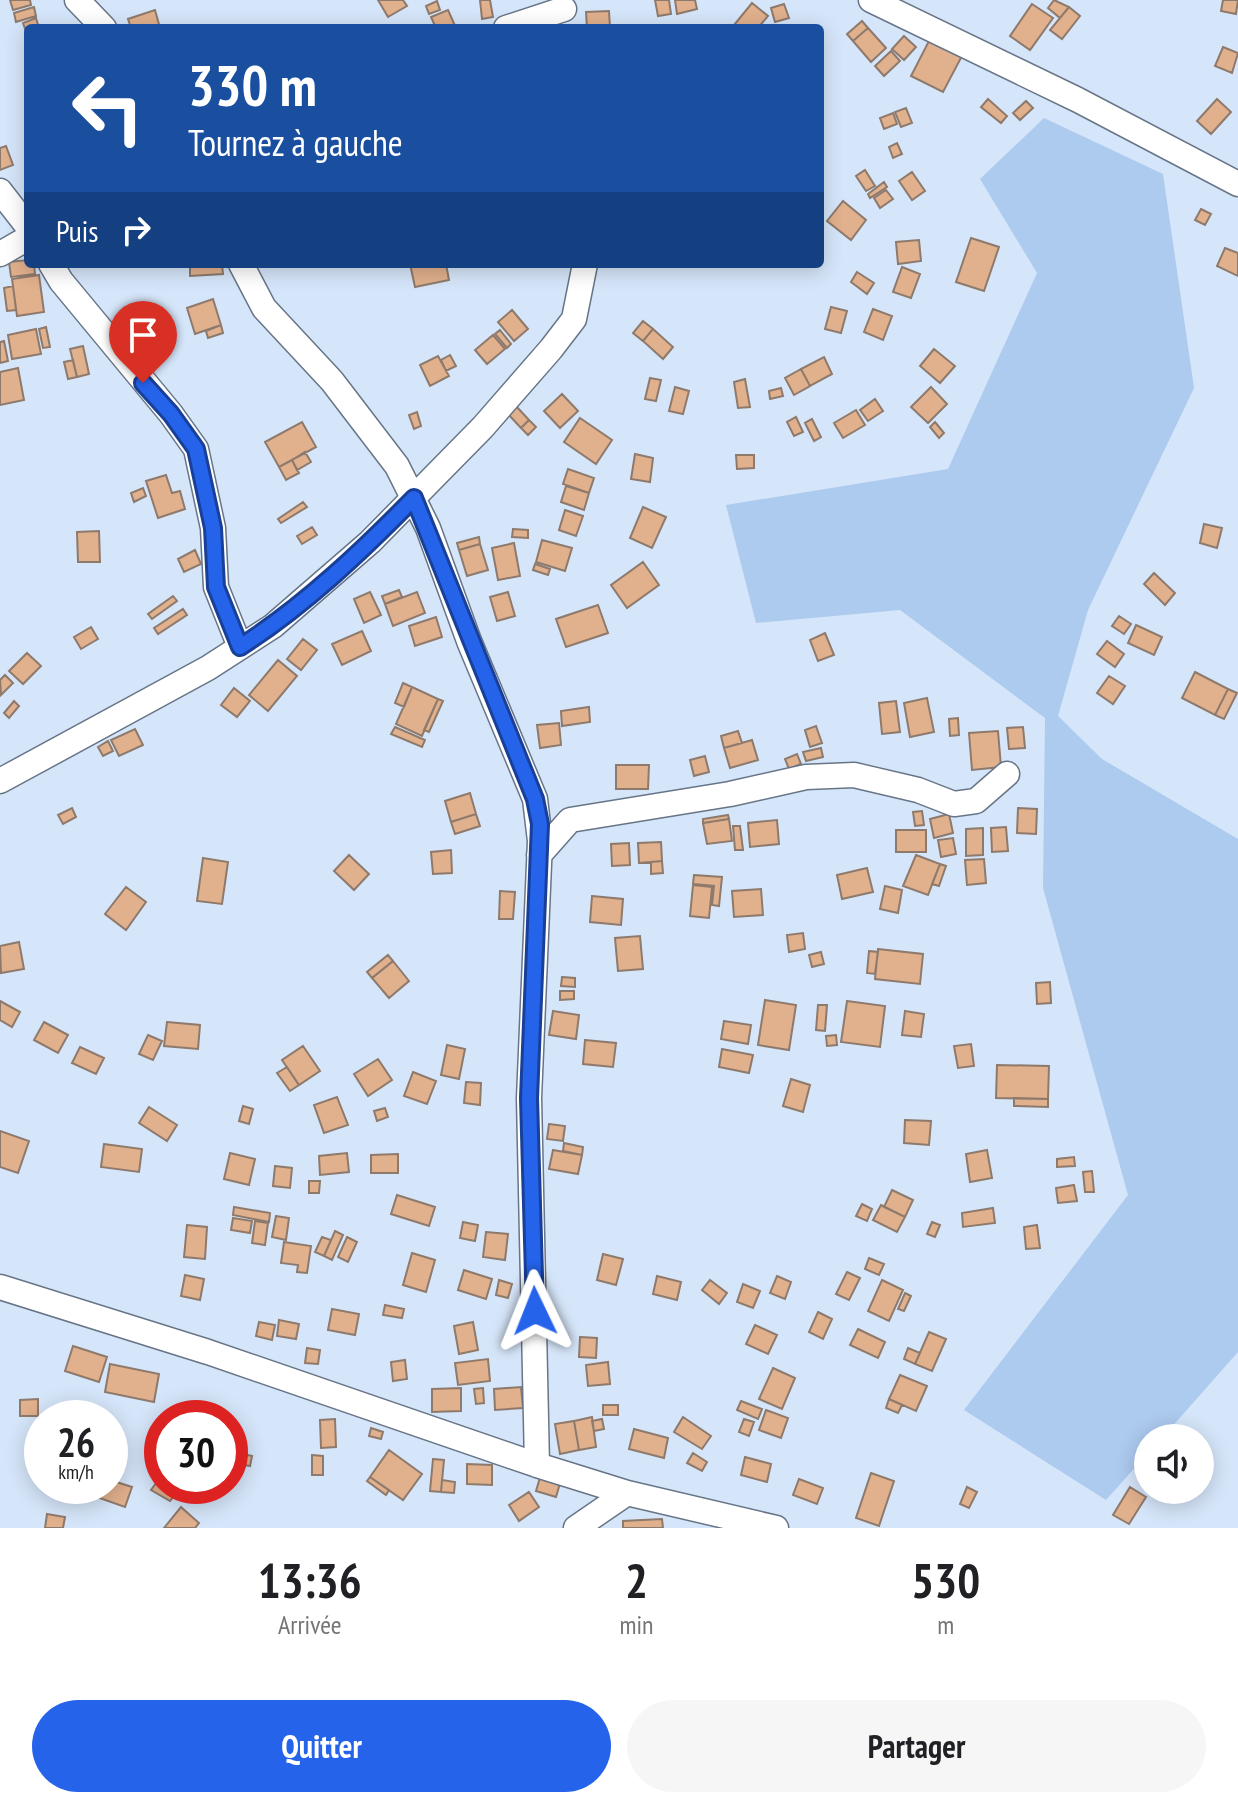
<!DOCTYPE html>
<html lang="fr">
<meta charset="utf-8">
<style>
:root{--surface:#fff;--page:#f6f6f6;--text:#202124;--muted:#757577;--accent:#2563eb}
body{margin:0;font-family:"PT Sans Narrow",sans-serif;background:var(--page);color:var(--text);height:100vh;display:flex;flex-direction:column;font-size:30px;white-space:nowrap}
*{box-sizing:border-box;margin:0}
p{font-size:26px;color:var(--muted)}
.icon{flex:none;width:44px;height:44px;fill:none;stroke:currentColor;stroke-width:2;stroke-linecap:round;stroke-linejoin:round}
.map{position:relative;height:1528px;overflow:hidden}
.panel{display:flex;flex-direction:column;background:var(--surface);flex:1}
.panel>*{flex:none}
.hud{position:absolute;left:24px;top:24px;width:800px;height:244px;border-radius:8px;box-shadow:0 4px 20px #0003;background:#1a4fa0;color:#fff;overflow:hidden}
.controls{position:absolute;left:1134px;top:1424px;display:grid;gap:16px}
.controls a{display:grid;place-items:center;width:80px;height:80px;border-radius:50%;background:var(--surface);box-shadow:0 4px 20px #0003;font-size:40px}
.speed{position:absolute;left:24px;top:1400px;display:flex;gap:16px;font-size:40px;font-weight:700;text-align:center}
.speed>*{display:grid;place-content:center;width:104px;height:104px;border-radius:50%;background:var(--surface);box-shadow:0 4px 20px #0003;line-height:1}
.speed small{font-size:20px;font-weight:400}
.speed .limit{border:12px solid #d22;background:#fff;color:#111}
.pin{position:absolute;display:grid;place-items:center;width:68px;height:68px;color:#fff;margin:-82px -34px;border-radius:50% 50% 50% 0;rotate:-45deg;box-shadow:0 0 8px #0007}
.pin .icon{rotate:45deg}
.me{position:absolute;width:88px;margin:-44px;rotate:358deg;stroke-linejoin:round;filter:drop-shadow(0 0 6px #0008)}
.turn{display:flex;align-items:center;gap:28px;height:168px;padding:0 32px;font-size:36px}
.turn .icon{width:104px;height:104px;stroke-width:2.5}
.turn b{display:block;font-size:56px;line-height:68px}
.then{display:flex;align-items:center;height:76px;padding:0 32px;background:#0003;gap:16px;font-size:30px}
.eta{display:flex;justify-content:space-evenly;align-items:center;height:136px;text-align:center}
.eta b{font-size:48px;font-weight:700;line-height:56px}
.primary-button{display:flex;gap:16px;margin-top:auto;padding:16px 32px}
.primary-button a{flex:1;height:92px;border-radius:48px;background:var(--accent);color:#fff;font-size:32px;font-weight:700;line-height:92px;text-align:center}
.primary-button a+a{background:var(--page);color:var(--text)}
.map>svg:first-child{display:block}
</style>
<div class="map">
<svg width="1238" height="1528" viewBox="0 0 1238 1528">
<rect width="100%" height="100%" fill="#d6e6fa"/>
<!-- green -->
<path fill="#adcaef" d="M1044,118L1163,174L1194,388L1088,610L1058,716L1102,759L1238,839V1352L1162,1438H1148V1453L1106,1500L964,1410L1128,1195L1043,888L1045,718L900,610L756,623L726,505L948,469L1037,273L980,179Z"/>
<!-- building -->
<path fill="#e1b08d" stroke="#8e7a6c" stroke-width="2" d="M10,0H30L31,5L13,10Z
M378,0H403L407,6L388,17Z
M480,0H490L493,17L482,19Z
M655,0H669L671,14L658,16Z
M675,0H695L697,9L677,14Z
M1054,0L1069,7L1060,18L1048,8Z
M1223,0H1238L1236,14L1221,11Z
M437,1L440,10L429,14L426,6Z
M752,3L768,16L758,28H738L734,25Z
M784,4L789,18L775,22L771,8Z
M1032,4L1053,18L1030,50L1010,36Z
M34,7L36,16L16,22L14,13Z
M1069,7L1080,16L1062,39L1050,30Z
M155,10L160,28H131L128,19Z
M448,10L456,28H436L431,17Z
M609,11L610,28H587L586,12Z
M36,18L39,28H28V37L23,23Z
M862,21L868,28L853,41L847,34Z
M868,28L886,48L871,62L853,41Z
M904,36L916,47L904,60L892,49Z
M931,37L963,54L943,92L911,76Z
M1223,47L1238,53L1232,73L1215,66Z
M891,51L900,61L884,76L875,66Z
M988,99L1007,116L1001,123L981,107Z
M1217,99L1231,112L1211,134L1197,121Z
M1026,101L1033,108L1020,120L1013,113Z
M906,108L912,123L901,127L895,112Z
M893,113L897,124L884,129L880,118Z
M897,143L902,154L893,158L889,147Z
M6,146L13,165L0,170V148Z
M865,170L875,186L866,191L856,176Z
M912,172L925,191L912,200L899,181Z
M884,182L887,187L870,198L868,194Z
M886,190L893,199L880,208L874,198Z
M843,201L866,220L851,240L827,221Z
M1201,209L1211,214L1205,225L1195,220Z
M971,238L999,247L984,291L956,282Z
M919,240L921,261L898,264L896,242Z
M1225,248L1238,253V276L1217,266Z
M28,260V264H34L35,274L11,277L9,262Z
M190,264H222L223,274L190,276Z
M410,264H446L449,280L415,287Z
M902,267L920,274L911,298L893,292Z
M857,272L874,283L867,294L851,282Z
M39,275L44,312L17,316L12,279Z
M13,286L16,310L7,311L4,288Z
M213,299L221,325L195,334L187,308Z
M831,307L847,311L841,333L825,329Z
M873,309L892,316L883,340L864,332Z
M512,310L528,329L514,341L498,322Z
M166,312L173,340L162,343L155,315Z
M155,315L165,351L148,355L138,320Z
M643,321L653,329L643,341L633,333Z
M221,325L223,333L208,338L206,331Z
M46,327L50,347L43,348L39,329Z
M36,329L41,354L12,359L8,335Z
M653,329L673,347L663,359L643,341Z
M500,330L511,344L507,348L495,334Z
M493,335L505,349L487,364L475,350Z
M4,341L8,361L0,363V342Z
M83,346L89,374L77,377L70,349Z
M934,349L955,366L940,383L920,366Z
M450,355L456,366L446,371L441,360Z
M438,356L449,376L430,386L420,365Z
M824,357L832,374L810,386L801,369Z
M73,360L77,377L68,379L64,362Z
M18,368L24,400L0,405V372Z
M801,369L810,386L794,395L785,378Z
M650,378L661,380L656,401L645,399Z
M745,379L750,407L738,408L734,382Z
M675,387L689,391L683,414L669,411Z
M931,387L947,404L928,423L911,407Z
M781,388L783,396L770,399L769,391Z
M562,394L578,411L560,428L544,411Z
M875,399L883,411L868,421L860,410Z
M516,406L529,420L521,428L508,414Z
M856,410L865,425L843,438L834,423Z
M417,412L421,426L414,429L409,415Z
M796,417L803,432L794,436L787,422Z
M580,418L612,440L596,464L564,442Z
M812,419L821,437L814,441L805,423Z
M529,420L536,427L528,435L521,428Z
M302,422L316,447L279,467L265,442Z
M935,422L944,433L939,438L930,427Z
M305,452L311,462L297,470L292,460Z
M635,454L653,458L650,482L631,479Z
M736,455H754V468L737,469Z
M292,460L299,473L286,480L279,467Z
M568,469L594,478L589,493L563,484Z
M166,475L172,493L180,491L185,509L158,518L146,481Z
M566,486L589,493L584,510L561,502Z
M143,488L146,496L134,502L131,493Z
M303,502L307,507L281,523L278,519Z
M643,507L666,517L652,548L630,538Z
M565,510L583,516L576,536L559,530Z
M1204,524L1222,528L1217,548L1200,543Z
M312,527L317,535L302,544L297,536Z
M513,529L528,530V538L512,537Z
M99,531L100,562H78L77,532Z
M479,537L480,544L459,550L457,543Z
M542,540L572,548L565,571L536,562Z
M514,543L520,576L498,580L492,548Z
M480,544L488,570L467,576L459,550Z
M195,550L201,564L184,572L178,559Z
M643,562L659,585L627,608L611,585Z
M535,564L550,569L548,575L533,570Z
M1154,573L1175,593L1165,605L1144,584Z
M399,590L402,597L385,604L382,596Z
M370,592L381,615L364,623L354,599Z
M417,592L425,613L393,626L385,604Z
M508,592L515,616L497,621L490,597Z
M173,596L177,601L152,619L148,614Z
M598,605L608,633L566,647L556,619Z
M183,609L187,615L158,634L154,628Z
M1119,616L1131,624L1124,634L1112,626Z
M436,617L442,637L415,646L409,626Z
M1136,625L1162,637L1154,655L1128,643Z
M91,627L98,639L81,649L74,637Z
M362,631L371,651L342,665L332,644Z
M825,633L834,655L818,661L810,640Z
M303,639L317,650L301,670L287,659Z
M1107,641L1124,654L1115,667L1097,654Z
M27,653L41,666L23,684L9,671Z
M278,660L297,676L268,711L249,695Z
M1195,672L1228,689L1215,715L1182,698Z
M5,675L13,683L1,695L0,680Z
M1109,676L1125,686L1113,704L1097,693Z
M403,683L412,687L404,707L395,703Z
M412,687L438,699L422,736L396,724Z
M234,688L250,701L237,717L221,705Z
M1228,689L1237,693L1224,719L1215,715Z
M927,698L934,732L910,737L904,703Z
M438,699L443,701L429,732L424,730Z
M14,701L19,706L9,718L4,713Z
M896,701L900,732L882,734L879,703Z
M589,707L590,722L562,726L561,711Z
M958,718L959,735L950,736L949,719Z
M559,723L561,745L540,748L537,725Z
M816,726L822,743L810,747L805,730Z
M395,727L425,740L422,747L391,734Z
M1023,727L1025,748L1009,749L1007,728Z
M135,729L143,745L119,756L111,740Z
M738,731L742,743L724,748L721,736Z
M998,731L1001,767L972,770L969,733Z
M752,740L758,760L730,768L724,748Z
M108,741L113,751L103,756L98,747Z
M821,748L823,757L806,761L803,752Z
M797,754L801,764L789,769L785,759Z
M705,756L709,772L694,776L690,760Z
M616,765H649L648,789H616Z
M470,793L476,814L451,822L445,801Z
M72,808L76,817L63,824L58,815Z
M1018,808L1037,809L1036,834L1017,833Z
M922,811L924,825L915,826L913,812Z
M476,814L480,826L455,834L451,822Z
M949,814L953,833L934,838L930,819Z
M728,815L729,819L703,823V819Z
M729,819L732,841L707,844L703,823Z
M777,820L779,844L750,847L748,823Z
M733,826H740L743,850H735Z
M1006,827L1008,851L992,852L991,828Z
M983,828V855L966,856V829Z
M896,830H926V852H896Z
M953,838L956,854L941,857L938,840Z
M661,842L662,861L639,863L638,843Z
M629,843L630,865L612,866L611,844Z
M451,850L452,873L433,874L431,852Z
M349,855L369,874L354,890L334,871Z
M916,855L940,864L928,895L903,886Z
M203,858L228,862L222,904L197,901Z
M984,859L986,883L967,885L965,860Z
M662,861L663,873L651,874V862Z
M940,864L946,866L939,886L932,884Z
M867,868L873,892L842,899L837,875Z
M694,875L722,877L719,906L712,905L714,886L693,884Z
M693,885L712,887L709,918L690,916Z
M885,886L902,890L898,913L880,909Z
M126,887L146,902L126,930L105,914Z
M761,889L763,915L734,917L732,891Z
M500,891L515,892L513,919H499Z
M592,896L623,899L621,925L590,922Z
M803,933L805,949L789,952L787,935Z
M640,936L643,969L618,971L615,938Z
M19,942L24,969L1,973L0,946Z
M878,949L923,954L920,984L875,979Z
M869,951L878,952L875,974L867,973Z
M821,952L824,964L812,967L809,955Z
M388,955L393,961L372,978L367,972Z
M393,961L409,981L389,998L372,978Z
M562,977L575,978V987L561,986Z
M1050,982L1051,1003L1037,1004L1036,983Z
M560,991H574V999L560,1000Z
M765,1000L796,1005L789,1050L758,1045Z
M0,1001L20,1012L12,1027L0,1020Z
M847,1001L885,1006L880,1047L841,1042Z
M818,1005H827L825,1031L816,1030Z
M553,1011L579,1015L576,1039L549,1035Z
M905,1011L924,1014L921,1037L902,1035Z
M724,1021L751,1025L748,1044L721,1039Z
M44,1022L68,1035L58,1053L34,1040Z
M167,1022L200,1025L198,1049L164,1046Z
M148,1035L162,1041L153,1060L139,1054Z
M836,1035L837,1045L827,1046L826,1036Z
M585,1040L616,1043L613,1067L583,1064Z
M971,1044L974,1066L958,1068L954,1046Z
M447,1045L465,1049L459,1079L441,1075Z
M303,1046L320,1071L299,1085L282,1060Z
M80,1047L104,1058L96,1074L72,1063Z
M722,1049L753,1055L749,1073L719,1067Z
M378,1059L392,1080L368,1096L354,1074Z
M997,1065L1049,1066L1048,1099L996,1098Z
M287,1067L299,1085L290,1091L277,1073Z
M413,1072L436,1081L427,1104L404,1096Z
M791,1079L810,1085L803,1112L783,1106Z
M466,1082L481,1083L480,1105L464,1103Z
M337,1097L348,1125L324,1133L314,1105Z
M1014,1098L1048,1099V1107L1014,1106Z
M243,1106L253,1109L249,1124L239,1121Z
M149,1107L177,1125L167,1141L139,1123Z
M385,1108L388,1117L377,1121L374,1111Z
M905,1120L931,1121L929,1145L904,1143Z
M549,1124L565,1126L563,1141L547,1139Z
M0,1131L29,1141L18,1173L0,1167Z
M564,1143L583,1147L582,1155L563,1151Z
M104,1144L142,1149L139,1172L101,1167Z
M553,1150L582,1155L578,1174L549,1169Z
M987,1150L992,1178L970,1182L966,1154Z
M230,1153L255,1159L249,1185L224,1179Z
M347,1153L349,1172L320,1175L319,1156Z
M398,1154V1173H371V1155Z
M1074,1157L1075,1166L1057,1167V1159Z
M275,1166L292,1168L290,1188L273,1186Z
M1092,1171L1094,1192H1085L1083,1172Z
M309,1181H320L319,1193H309Z
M1074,1185L1077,1201L1058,1203L1056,1188Z
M892,1190L913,1200L905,1217L884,1207Z
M397,1195L435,1207L429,1226L391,1214Z
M862,1204L872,1209L867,1221L856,1216Z
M881,1205L905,1217L897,1232L873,1220Z
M234,1207L270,1213L269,1222L233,1215Z
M993,1208L995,1223L963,1227L962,1213Z
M276,1216L289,1218L286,1240L272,1237Z
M233,1218L252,1221L250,1233L231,1230Z
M255,1221L268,1223L265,1245L252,1243Z
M463,1222L478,1225L475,1241L460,1238Z
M932,1222L940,1225L935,1237L927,1234Z
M187,1225L207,1227L205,1259L184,1257Z
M1037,1225L1040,1248L1026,1249L1024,1227Z
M335,1231L343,1235L332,1260L324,1256Z
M486,1232L508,1234L505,1260L483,1257Z
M322,1237L331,1240L324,1256L315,1252Z
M347,1237L357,1242L348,1262L338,1257Z
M284,1242L311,1246L307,1273L297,1272L298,1265L281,1263Z
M412,1253L435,1260L426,1292L403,1285Z
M603,1254L623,1259L616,1285L597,1280Z
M869,1258L884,1264L879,1275L865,1269Z
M464,1270L492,1279L486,1299L458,1290Z
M847,1272L860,1278L849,1300L836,1294Z
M185,1275L204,1279L200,1300L181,1296Z
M657,1276L681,1282L677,1300L653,1294Z
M777,1276L791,1282L785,1299L770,1293Z
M499,1280L512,1284L508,1298L496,1295Z
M710,1280L727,1293L719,1304L702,1290Z
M882,1280L903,1290L889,1321L868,1311Z
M743,1284L760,1291L753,1308L737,1302Z
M905,1293L911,1296L904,1311L898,1309Z
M385,1305L404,1309L402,1318L383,1315Z
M332,1309L359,1314L355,1335L328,1330Z
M818,1312L832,1319L823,1339L809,1332Z
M279,1320L299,1324L296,1339L277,1336Z
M259,1322L275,1325L272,1340L256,1336Z
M473,1322L478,1350L459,1354L454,1326Z
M755,1325L777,1335L768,1354L746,1344Z
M858,1329L885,1342L878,1358L850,1345Z
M929,1332L946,1339L932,1371L915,1364Z
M580,1337L597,1338L596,1358L579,1357Z
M73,1346L107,1357L99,1382L65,1371Z
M307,1348L320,1350L318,1364L305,1363Z
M908,1348L920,1353L915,1364L904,1359Z
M488,1359L490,1381L458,1385L455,1363Z
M405,1360L407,1379L393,1381L391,1362Z
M608,1362L610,1384L588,1386L586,1365Z
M110,1364L159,1374L154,1402L105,1392Z
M773,1368L795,1378L782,1409L759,1399Z
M900,1375L927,1386L916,1411L889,1399Z
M521,1387L523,1408L495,1410L494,1389Z
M461,1388V1411L432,1412V1389Z
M483,1388L484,1403L476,1404L474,1389Z
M38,1399V1416H20V1400Z
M889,1399L902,1405L898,1413L886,1408Z
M741,1401L762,1409L758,1419L737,1410Z
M603,1405H618V1415H603Z
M766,1410L788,1418L781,1438L759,1430Z
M592,1417L596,1447L579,1450L574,1421Z
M683,1417L711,1436L702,1449L674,1432Z
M335,1419L336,1447L321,1448L320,1420Z
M602,1419L604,1429L594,1431L592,1421Z
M744,1419L754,1422L749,1436L739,1432Z
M574,1421L579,1450L560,1454L555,1424Z
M371,1428L383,1432L381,1439L369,1436Z
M634,1429L668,1438L664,1458L629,1449Z
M389,1450L422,1474L403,1500L370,1477Z
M235,1452L252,1456L250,1466L233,1463Z
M693,1453L707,1462L702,1471L687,1463Z
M312,1455L323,1456V1475H312Z
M745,1457L771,1464L767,1482L741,1475Z
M433,1459L444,1460L441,1492L430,1491Z
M467,1464L492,1465V1485L467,1484Z
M871,1473L894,1481L879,1526L856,1518Z
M541,1474L561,1480L556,1497L536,1491Z
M162,1475V1486L181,1487L170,1501L151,1490Z
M370,1477L389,1490L386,1495L367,1481Z
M799,1479L823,1488L817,1504L793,1495Z
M110,1480L132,1487L125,1507L88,1494L91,1486H110Z
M442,1480L455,1482L454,1493L441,1492Z
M967,1487L977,1492L969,1508L960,1504Z
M1130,1487L1146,1497L1129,1524L1113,1515Z
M529,1492L539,1507L519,1521L509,1505Z
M181,1507L199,1523L195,1528H164Z
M47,1514L65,1517L63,1528H45Z
M662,1519L663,1528H623V1521Z"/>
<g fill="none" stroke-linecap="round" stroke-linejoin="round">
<defs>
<path id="minor" d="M77,0L104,28
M871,0L1078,100L1238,184
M506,28L564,9
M0,191L28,227
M0,254L28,238
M51,264L61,281L171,414L196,449L213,528L216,587L240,647
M241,264L264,308L332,381L397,466L428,528L469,641L535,799L540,841L529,1098L537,1465
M0,781L208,668L273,626L370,542L483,427L551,349L574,319L585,264
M539,855L570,820L730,794L806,777L854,775L918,790L954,804L976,801L1007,774
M0,1287L208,1352L537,1465L627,1493L776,1528
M576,1528L627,1493"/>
</defs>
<!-- minor casing -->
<use href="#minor" stroke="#677587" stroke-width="27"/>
<!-- minor -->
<use href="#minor" stroke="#fff" stroke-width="24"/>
</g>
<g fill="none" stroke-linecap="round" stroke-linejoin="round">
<defs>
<path id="route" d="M143,383L171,414L196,449L213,528L216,587L240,647C304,606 361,552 414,498L535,799L540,824L529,1098L535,1311"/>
</defs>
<!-- route casing -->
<use href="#route" stroke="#184099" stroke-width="20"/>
<!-- route -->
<use href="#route" stroke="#2563eb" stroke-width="14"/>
</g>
</svg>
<div class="controls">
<a><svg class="icon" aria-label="sound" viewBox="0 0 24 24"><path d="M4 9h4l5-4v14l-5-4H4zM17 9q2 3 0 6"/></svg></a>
</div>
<div class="speed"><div>26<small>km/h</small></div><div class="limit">30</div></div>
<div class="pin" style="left:143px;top:383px;background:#d93025"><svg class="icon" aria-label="arrive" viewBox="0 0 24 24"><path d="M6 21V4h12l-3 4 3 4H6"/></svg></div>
<svg class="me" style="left:535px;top:1311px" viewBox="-20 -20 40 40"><path d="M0-17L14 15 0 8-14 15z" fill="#2563eb" stroke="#fff" stroke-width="4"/></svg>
<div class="hud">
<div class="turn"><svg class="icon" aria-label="left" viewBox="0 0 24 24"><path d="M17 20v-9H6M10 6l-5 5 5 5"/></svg><div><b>330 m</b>Tournez à gauche</div></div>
<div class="then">Puis<svg class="icon" aria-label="right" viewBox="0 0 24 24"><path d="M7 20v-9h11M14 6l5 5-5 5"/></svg></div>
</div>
</div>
<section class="panel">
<div class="eta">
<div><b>13:36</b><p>Arrivée</p></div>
<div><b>2</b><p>min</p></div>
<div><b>530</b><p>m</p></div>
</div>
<div class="primary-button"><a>Quitter</a><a>Partager</a></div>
</section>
